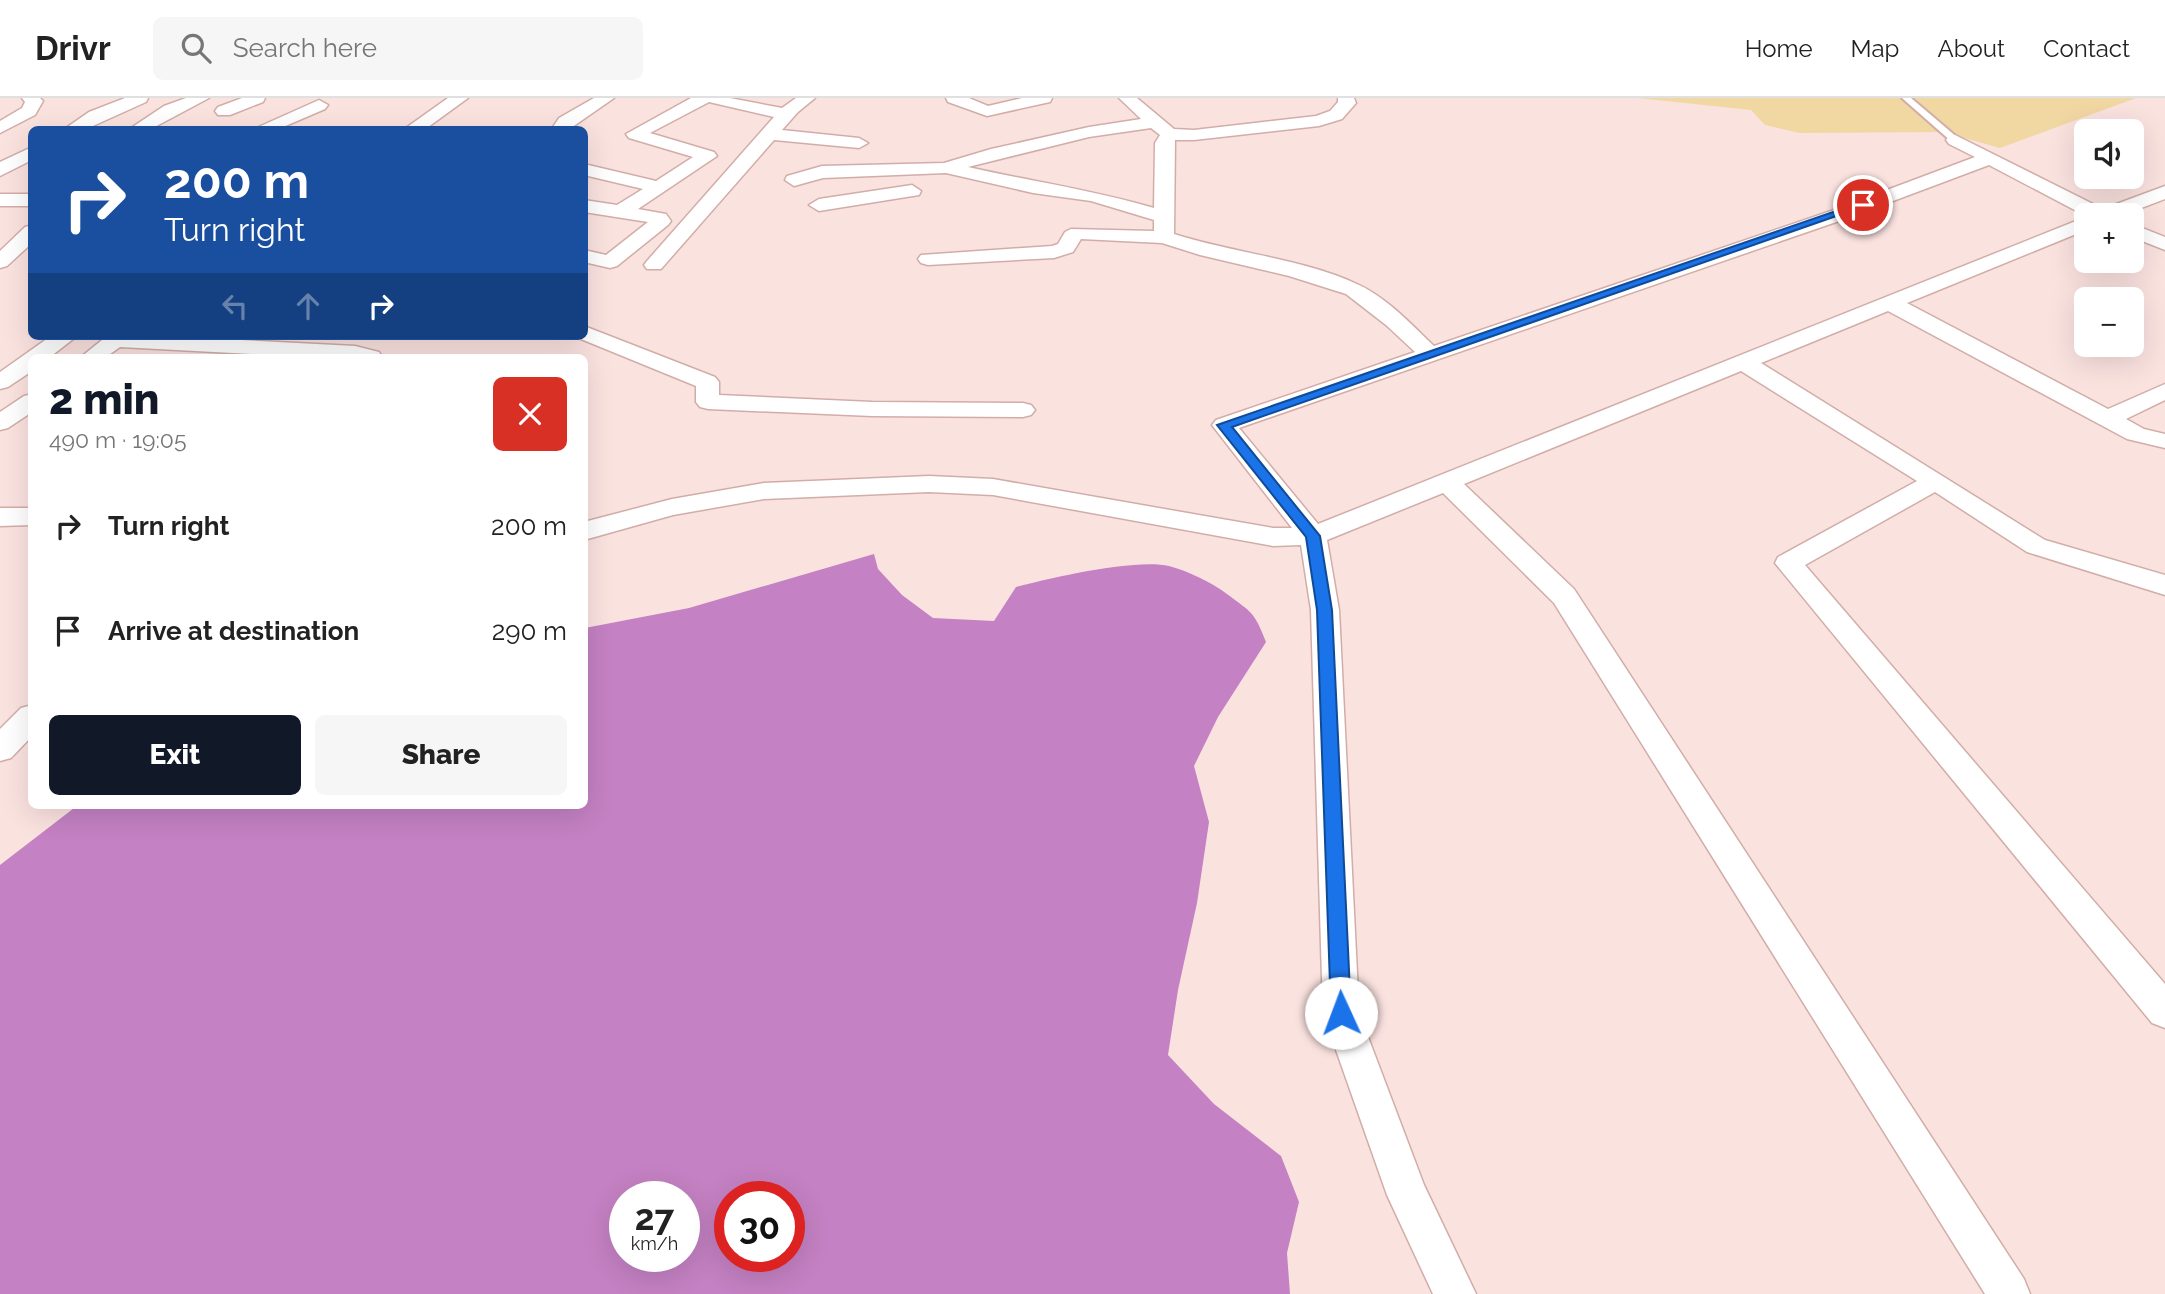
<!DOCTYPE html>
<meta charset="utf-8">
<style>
:root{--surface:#fff;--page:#f6f6f6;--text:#222;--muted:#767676;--line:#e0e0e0;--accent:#111827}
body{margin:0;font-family:Raleway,sans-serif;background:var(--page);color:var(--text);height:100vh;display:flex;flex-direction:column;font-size:26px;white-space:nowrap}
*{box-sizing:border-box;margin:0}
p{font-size:23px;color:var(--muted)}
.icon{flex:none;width:38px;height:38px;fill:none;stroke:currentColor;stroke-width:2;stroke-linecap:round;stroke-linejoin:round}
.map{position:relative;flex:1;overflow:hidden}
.drawer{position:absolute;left:28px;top:256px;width:560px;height:455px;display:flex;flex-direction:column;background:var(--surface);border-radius:10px;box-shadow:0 7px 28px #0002}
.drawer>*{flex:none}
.top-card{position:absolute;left:28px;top:28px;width:560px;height:214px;border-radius:10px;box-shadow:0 7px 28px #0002;background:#1a4fa0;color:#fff;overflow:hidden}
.fabs{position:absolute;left:2074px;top:21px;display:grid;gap:14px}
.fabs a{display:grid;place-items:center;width:70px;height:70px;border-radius:10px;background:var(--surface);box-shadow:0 7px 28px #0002;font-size:35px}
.speed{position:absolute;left:609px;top:1083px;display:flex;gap:14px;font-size:35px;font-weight:700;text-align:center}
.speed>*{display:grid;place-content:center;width:91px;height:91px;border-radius:50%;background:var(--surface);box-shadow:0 7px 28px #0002;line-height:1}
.speed small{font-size:18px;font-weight:400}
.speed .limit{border:10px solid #d22;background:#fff;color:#111}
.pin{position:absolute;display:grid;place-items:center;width:60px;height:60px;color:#fff;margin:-30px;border:4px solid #fff;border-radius:50%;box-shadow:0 2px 7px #0007}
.me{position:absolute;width:77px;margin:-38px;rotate:358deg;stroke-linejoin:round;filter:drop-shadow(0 0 5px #0008)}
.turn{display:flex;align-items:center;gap:24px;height:147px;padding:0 21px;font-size:32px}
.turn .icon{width:91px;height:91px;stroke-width:2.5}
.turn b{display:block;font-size:49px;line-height:60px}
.lanes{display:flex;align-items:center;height:66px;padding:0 21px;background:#0003;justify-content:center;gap:35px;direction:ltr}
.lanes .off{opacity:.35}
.round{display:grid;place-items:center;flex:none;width:74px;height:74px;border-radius:10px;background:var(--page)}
.summary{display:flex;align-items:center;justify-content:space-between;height:119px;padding:0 21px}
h1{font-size:42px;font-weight:800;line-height:52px;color:var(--accent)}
.button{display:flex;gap:14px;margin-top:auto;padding:14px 21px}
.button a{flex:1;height:80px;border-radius:10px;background:var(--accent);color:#fff;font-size:28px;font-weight:800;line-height:80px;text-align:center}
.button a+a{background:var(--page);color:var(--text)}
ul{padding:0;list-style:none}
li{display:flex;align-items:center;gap:21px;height:105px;padding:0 21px}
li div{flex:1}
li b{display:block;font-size:26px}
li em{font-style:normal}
header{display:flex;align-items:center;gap:42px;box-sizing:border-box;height:98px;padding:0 35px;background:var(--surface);border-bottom:2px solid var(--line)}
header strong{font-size:33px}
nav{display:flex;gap:38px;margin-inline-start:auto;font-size:24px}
.search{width:490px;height:63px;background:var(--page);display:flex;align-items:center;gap:18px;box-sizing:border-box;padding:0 24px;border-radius:10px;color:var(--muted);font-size:26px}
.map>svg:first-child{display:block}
</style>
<header>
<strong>Drivr</strong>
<div class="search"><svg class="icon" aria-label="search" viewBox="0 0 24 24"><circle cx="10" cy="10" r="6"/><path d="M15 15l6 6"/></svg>Search here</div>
<nav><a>Home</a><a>Map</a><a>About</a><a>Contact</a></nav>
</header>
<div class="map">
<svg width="2165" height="1196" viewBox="0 0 2165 1196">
<rect width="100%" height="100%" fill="#fae2df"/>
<!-- green -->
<path fill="#f1d7a2" d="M1638,0H2136L2000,50L1943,34L1799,35L1765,27L1751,12Z"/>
<!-- water -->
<path fill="#c481c3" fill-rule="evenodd" d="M874,456L878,471L902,497L933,520L994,523L1016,489C1049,480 1137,460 1169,468C1188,473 1211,484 1227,496C1252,515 1254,513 1266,544L1218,619L1194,668L1209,724L1197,805L1178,892L1168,957L1214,1006L1281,1058L1299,1104L1287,1155L1290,1196H0V767L78,707H584L585,530L689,510ZM625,1099H684V1158H625ZM730,1099H789V1158H730Z"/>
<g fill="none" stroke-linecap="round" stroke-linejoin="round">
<defs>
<path id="service" d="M1902,0H1911L1958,40V44H1952Z"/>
<path id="minor" d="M22,0H40L43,3L35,17L0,35V23L22,10L25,4Z
M125,0H148L146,4L84,32H63L89,14Z
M186,0H209L149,32H128L164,8Z
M242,0H265L263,4L230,17H218L215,13L218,9Z
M448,0H468L424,32H403Z
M594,0H614L568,32H551L559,20Z
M691,0H730L782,10L796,0H815L798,14L782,32L859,40L868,45L859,50L774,42L661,171H647L644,167L647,163L774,19L709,4L650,35L714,54L717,58L638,111L666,116L671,123L668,127L617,168L610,170L584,164V152L606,157L648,124L584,114V102L617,107L643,91L584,77V66L656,83L693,59L629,40L626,36Z
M946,0H969L988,8L1022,0H1052L1050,4L987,18L948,4Z
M1119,0H1137L1174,31L1194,32L1316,18L1330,13L1338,4V0H1354L1356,5L1342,21L1319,28L1194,42H1175L1174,136C1233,155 1305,161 1359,187C1387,200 1412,227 1434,248L1831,113L1975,59L1949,46L1946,42L1949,38L1955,37L2103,111L2165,88V101L2123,117L2086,118L1989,67L1845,121L1239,330L1318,426L2086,119V132L1907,205L2108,311L2165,286V302L2126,321L2144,331L2165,336V350L2127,341L1888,213L1761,265L2045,442L2165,477V497L2027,454L1935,394L1805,467L2165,886V930L2152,925L1775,465L1778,459L1917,383L1741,273L1464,386L1574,491L2024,1181L2030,1196H1985L1554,505L1443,395L1327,442L1339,512L1359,915L1424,1087L1476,1196H1433L1387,1097L1323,915L1311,512L1301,447L1273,448L993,397L929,394L764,401L673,417L584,442V424L672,401L764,385L929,378L993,381L1273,430H1292L1212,327L1216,322L1415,254L1386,227L1346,196L1289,178L1200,157L1162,145L1081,141L1073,154L1054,160L928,167L921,165L918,161L921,157L1052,148L1058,146L1065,134L1071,131L1154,133V122L1091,103L1033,95L946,75L823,80L794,88L785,82L787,78L822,68L944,65L991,51L1089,29L1141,21ZM1151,30L1160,37L1155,45L1154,110C1093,92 1030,83 968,69L1089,39Z
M319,2L328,7L325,11L276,32H252Z
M32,49V62L0,78V64Z
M912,87L921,93L919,97L819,113L809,107L819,101Z
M0,96H32V108H0Z
M2132,126L2165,139V152L2132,139Z
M32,127V145L7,168L0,170V153L25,129Z
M584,228L715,279L719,284V297L872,304L1023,305L1031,307L1035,312L1031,317L1023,319L872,318L708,311L700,309L696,304V288L576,239L584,238Z
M51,238H77L50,259H32V273L8,289L0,291V274Z
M107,238H165L355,248L379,254L382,259H305L120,249L106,259H81Z
M32,296V314L8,330L0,332V314L24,298Z
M0,410H32V427L0,428Z
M32,607V638L11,660L0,663V631L21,610Z"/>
</defs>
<!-- service casing -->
<use href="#service" stroke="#d2ada8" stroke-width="4"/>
<!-- minor casing -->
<use href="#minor" stroke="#d2ada8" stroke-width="3"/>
<!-- service -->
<use href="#service" fill="#fff" fill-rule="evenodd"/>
<!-- minor -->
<use href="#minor" fill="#fff" fill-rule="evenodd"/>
</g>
<!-- route -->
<path fill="#1a73e8" stroke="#114b97" stroke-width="2" d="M1859,105L1868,107L1232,329L1320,438L1332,512L1351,915L1348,921L1341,924L1334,921L1331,915L1317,512L1306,439L1217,327Z"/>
</svg>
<div class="fabs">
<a><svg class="icon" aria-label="sound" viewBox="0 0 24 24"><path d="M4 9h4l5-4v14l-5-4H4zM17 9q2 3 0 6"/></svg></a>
<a>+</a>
<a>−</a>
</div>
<div class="speed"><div>27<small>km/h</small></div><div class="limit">30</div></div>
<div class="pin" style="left:1863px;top:107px;background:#d93025"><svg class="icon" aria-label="arrive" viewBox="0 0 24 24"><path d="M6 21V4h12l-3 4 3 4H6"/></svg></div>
<svg class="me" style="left:1341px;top:915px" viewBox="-20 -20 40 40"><circle r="19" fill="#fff"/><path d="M0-13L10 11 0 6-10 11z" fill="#1a73e8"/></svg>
<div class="top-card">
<div class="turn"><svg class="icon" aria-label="right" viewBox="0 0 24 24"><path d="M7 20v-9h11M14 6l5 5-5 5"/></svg><div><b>200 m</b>Turn right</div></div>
<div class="lanes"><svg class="icon off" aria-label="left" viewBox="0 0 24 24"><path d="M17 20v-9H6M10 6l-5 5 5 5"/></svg><svg class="icon off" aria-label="ahead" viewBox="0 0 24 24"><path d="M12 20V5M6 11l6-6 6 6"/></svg><svg class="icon" aria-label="right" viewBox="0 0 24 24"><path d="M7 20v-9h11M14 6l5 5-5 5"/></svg></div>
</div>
<section class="drawer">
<div class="summary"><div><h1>2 min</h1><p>490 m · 19:05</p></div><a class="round" style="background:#d93025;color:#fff"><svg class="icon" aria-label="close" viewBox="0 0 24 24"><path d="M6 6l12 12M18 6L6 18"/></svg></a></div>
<ul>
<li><svg class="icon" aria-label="right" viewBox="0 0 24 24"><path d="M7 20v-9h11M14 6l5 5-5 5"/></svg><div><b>Turn right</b></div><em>200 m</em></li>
<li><svg class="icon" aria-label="arrive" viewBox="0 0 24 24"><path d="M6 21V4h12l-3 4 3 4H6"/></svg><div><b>Arrive at destination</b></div><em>290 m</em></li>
</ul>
<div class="button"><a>Exit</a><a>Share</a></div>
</section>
</div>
